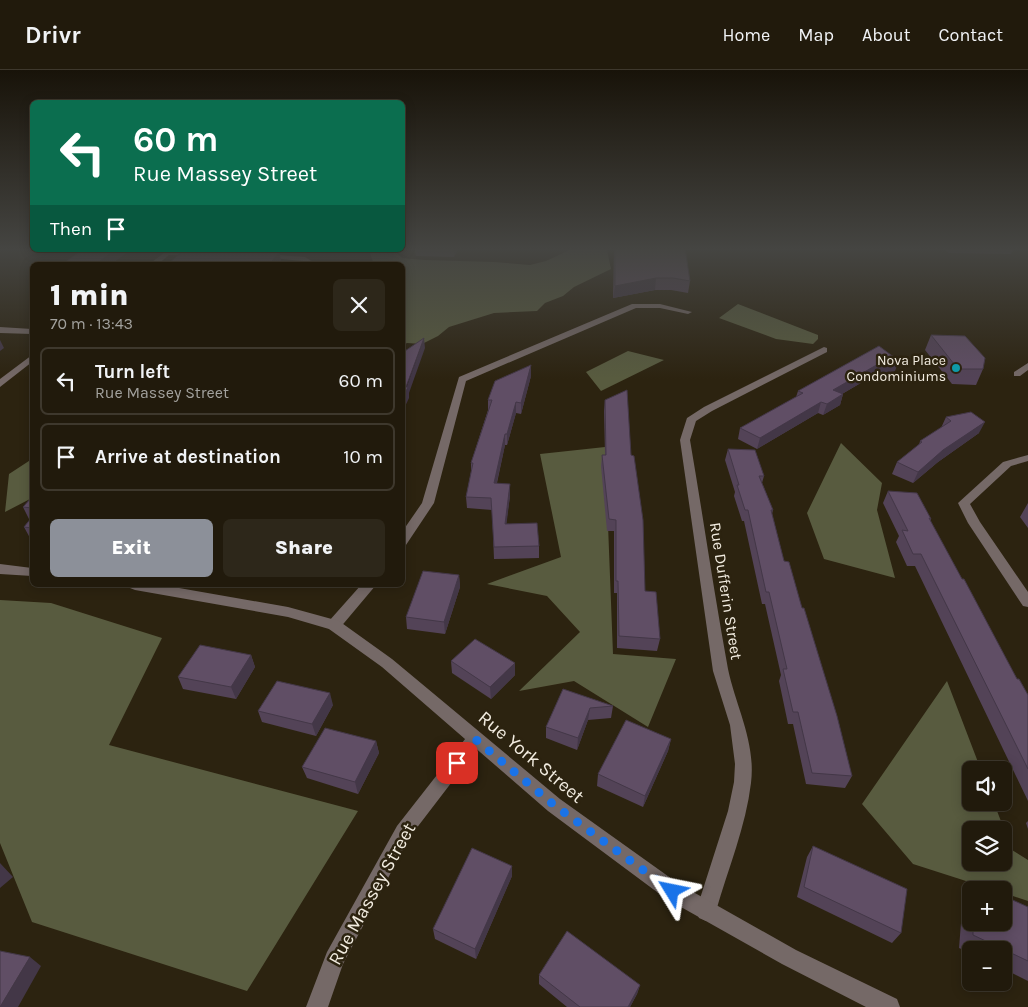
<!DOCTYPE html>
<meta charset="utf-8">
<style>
:root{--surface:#211a0c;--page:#2d271a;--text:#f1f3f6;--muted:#a2a19d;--line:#3e382d;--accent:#8c9099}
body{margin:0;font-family:Karla,sans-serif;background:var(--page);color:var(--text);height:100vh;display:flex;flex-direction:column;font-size:19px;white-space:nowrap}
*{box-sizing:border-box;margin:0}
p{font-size:16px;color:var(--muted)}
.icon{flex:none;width:28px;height:28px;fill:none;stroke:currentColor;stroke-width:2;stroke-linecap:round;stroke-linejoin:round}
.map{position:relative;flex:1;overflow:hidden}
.side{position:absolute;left:30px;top:192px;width:375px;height:325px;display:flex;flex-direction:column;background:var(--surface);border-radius:8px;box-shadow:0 2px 12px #0003,0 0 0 1px var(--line)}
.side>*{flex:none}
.hud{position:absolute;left:30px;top:30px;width:375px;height:152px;border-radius:8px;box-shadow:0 2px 12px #0003,0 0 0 1px var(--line);background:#0b6e4f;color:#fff;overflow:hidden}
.tools{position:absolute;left:962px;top:691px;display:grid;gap:10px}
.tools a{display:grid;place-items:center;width:50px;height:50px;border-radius:8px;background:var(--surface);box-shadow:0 2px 12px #0003,0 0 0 1px var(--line);font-size:25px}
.pin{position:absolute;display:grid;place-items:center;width:42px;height:42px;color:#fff;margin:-21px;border-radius:10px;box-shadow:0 2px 8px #0006}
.me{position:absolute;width:55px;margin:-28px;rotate:305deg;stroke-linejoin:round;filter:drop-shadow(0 0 4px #0008)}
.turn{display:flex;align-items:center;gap:18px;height:105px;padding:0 20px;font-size:22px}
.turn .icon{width:65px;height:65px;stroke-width:2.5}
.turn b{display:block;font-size:35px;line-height:42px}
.then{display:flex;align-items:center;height:48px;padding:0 20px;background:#0003;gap:10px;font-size:19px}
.round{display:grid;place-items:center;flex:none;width:52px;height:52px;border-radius:8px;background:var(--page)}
.head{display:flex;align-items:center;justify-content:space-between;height:85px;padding:0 20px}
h1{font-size:30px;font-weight:800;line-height:38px}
.cta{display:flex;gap:10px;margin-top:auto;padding:10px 20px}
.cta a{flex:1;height:58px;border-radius:8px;background:var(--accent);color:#fff;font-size:20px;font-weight:800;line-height:58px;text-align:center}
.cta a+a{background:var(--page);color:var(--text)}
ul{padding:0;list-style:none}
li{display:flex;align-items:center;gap:15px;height:68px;margin:0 10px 8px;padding:0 10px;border:2px solid var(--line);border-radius:8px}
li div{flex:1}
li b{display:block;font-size:19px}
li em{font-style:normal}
header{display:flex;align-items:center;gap:30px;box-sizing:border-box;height:70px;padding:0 25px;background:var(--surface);border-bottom:1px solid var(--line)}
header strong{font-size:24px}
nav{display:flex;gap:28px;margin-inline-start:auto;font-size:18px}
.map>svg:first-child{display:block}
</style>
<header>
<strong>Drivr</strong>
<nav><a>Home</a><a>Map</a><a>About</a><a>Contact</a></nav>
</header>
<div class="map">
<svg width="1028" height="937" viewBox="0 0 1028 937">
<rect width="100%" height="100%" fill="#2c2310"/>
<!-- forest -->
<path fill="#585b3f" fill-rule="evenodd" d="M574,178L607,180L611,199L574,217L563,226L545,233L537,241L494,243L449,257L438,266L422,274L407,273L403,275L402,195H374L369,180H393L402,188L425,190L494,192L530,195L546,191Z
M738,234L818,265V269L813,274L776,269L719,248Z
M628,281L664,290L601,321L586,302Z
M841,373L882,413L877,440L895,508L824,489L807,443Z
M605,377L613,584L676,589L648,657L574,611L519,621L580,562L547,526L487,514L561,487L540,384Z
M32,389V428L5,442L9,404Z
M0,530L51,533L162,568L109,675L358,741L247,921L32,852L0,773Z
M947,611L981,700H971V732L994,733L1012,780L1028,790V831L1004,823V820H994L913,794L862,734ZM971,760H1004V792H971Z"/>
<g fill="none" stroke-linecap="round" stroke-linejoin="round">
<!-- minor -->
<path fill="#756967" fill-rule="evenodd" d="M166,182H197L200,184L197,186L168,185L165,183Z
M264,184L305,187L318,195H309L303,191L262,187V185Z
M632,234H660L692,242L688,244L660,238H636L466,311L434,433L406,475L402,476V462L422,433L459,307Z
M0,257L32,259V264L0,263Z
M824,277L827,278V282L712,341L696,351L690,370C703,446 714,523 728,599C736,637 756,672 751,713C746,756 728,799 716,841L713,848L706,851L699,848L696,841L728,741L734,712L735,694L730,655L713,601L680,370L687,348L704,337Z
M1028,293V300L1020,306H1014V302Z
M1028,385V391L1011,396L970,434L980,452L1028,522V537L1023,536L968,453L958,433L1003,392Z
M361,515H376L339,559L334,560L329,559L327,555L329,551Z
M475,662L481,664L483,669L481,674L409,768L343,894L328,937H306L327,882L397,756L469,664Z"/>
<!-- tertiary -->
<path fill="#756967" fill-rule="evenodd" d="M168,180H175L157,195H148Z
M32,285V292L0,317V309Z
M0,494L32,498V506L0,504Z
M128,515H162L288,537L339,551L392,589L560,729L679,814L796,880L897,929L900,937H866L782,894L665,828L548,741L382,597L329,559L288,547L135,520L130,518Z"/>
</g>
<!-- wall -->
<path fill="#534357" d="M415,178H458L454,187L416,186Z
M614,178L690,211L688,223L671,220H655L613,228Z
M943,178H1014L1011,184L949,183Z
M82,180H130L110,195H65L64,193Z
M184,180H289L287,183H279L281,190L278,195H168Z
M931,265L983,299L976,315L952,314L925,280Z
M879,276L895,301L876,304L842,324H843L840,335L823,345L818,343L757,379L738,369L740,358L796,327L798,321Z
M531,306L521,344L516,343L507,375H505L497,413L510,426L506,454L539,476V488L494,489L492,440L467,438L466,427L471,402V393L488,340V330Z
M605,330L631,385L645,521L660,569L657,581L617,578V523H614V461H607L601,396L602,385H605L604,341Z
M946,347L979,363L938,392L913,413L892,404L897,392L919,375L920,371L941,358Z
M728,379L764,406L762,413L773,440L772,444L784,491L802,538L852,706L845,718L806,714L793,654H788L779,611L781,605L765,534H762L744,451H742L734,426L735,422L725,390Z
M888,421L931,449L930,451L1017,609L1028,625V731L915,496H907L896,472L899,466L883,433Z
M32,427V469L30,468L24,457L31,449H29L23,437Z
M1028,433V458L1020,447Z
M459,505L460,517L445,564L407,559L406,547Z
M251,585L255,597L236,629L183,619L178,607Z
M451,591L515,605L491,629L452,603Z
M563,619L613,636L611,648L588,650L577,680L546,668V657Z
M333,635L316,666L262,652L258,641Z
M671,669L668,681L643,737L597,716L598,704Z
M376,671L379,683L358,724L307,708L302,697Z
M1028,751V759L1026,753Z
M813,776L901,863L892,873L797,827L807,787Z
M512,796V806L476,889L435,869L433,859Z
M976,814L989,820H971V852H1004L1028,837V911L1004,899V880H971V883L959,878L963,828Z
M539,905L640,915L637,924L630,937H567L539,914Z"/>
<!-- shaded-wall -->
<path fill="#433747" d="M453,178H458L454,187Z
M115,180H130L110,195H96V194Z
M279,182L281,190L278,195H269Z
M656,208L655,220L613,228L615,216Z
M424,268L425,278L409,323V328L402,343V330Z
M0,270L4,278L0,281Z
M899,291L895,301L876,304L830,331L833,320L880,293Z
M531,295V306L521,344V333Z
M843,324L840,335L823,345L827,334Z
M516,332V343L507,375V364Z
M821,332L818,343L757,379L760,368Z
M985,352L979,363L938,392L913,413L918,402L943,380Z
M505,364V375L494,425V413Z
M510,414V426L505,466V454Z
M459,505L460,517L445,564L444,552Z
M251,585L255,597L236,629L231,617Z
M515,593V605L491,629L490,617Z
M330,623L333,635L316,666L312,654Z
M590,638L588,650L577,680L578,668Z
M671,669L668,681L643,737L645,726Z
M376,671L379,683L358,724L355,712Z
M0,793L13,807L0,818Z
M512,796V806L476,889L475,879Z
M30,887L41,896L18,937H0Z
M640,915L637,924L630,937H628Z"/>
<!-- building -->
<path fill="#604e65" stroke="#433747" d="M615,178H685L690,211L673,208H656L615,216Z
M82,180H115L96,194L64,193Z
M184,180H235L279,182L269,195H167Z
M931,265L965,266L985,288L983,299H958Z
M424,268L406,317H408L402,330V283Z
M879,276L899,291L880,293L833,320L843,324L827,334L821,332L760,368L740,358L803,323L798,321Z
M531,295L521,333L516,332L507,364H505L494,413L510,414L505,454L537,453L539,476L494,477L491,428L466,427L473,393H471L492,330H488L495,311Z
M627,320L631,385L634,386L643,450L645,521L656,522L660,569L619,566L618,511H616V450L609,449L602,385H606L605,330Z
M971,342L985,352L943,380L918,402L897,392L922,372L920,371L951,351L946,347Z
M728,379L755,380L764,406H759L773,440H771L784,491L789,492L802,538H804L837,646L852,706L812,703L798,642H793L783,599H787L769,522H766L748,440H745L737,415H739Z
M888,421L917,423L931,449L929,448L962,509H964L1017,609H1019L1028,625V699L921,484H913L902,460L908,461Z
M32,427V438L23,437Z
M32,447V458L24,457Z
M423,501L459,505L444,552L406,547Z
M475,569L515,593L490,617L451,591Z
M200,575L251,585L231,617L178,607Z
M277,611L330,623L312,654L258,641Z
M563,619L613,636L590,638L578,668L546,657Z
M626,650L671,669L645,726L598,704Z
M325,658L376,671L355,712L302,697Z
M813,776L907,819L901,863L804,817Z
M472,778L512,796L475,879L433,859Z
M976,814L989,820H976Z
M1004,826L1028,837V891L973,865V852H1004Z
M567,861L640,915L628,937H580L539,905Z
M0,881L30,887L0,937Z"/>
<!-- sky -->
<linearGradient id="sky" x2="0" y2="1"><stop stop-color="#181309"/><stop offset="0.58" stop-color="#454542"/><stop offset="1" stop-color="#454542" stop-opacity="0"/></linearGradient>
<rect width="1028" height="309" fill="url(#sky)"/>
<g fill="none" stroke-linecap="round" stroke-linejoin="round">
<!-- route -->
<path stroke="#1a73e8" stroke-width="9" stroke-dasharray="0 16.2" d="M457,693L475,669L554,735L672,821"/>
</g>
<!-- markers -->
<circle fill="#0f9aa8" stroke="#2c2310" stroke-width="2" cx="956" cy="298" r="5"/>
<g text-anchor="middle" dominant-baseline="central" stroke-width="5" stroke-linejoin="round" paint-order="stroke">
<!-- far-poi labels -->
<g font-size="14" fill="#f2ece0" stroke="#2c2310" text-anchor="end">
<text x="946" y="290">Nova Place<tspan x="946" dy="16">Condominiums</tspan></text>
</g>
<!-- street labels -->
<g font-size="16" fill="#f2ece0" stroke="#2c2310">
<text transform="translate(726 521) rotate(81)">Rue Dufferin Street</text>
</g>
<!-- near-street labels -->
<g font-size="19" fill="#f2ece0" stroke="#2c2310">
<text transform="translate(531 687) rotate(40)">Rue York Street</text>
<text transform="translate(372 824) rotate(-61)">Rue Massey Street</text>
</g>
</g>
</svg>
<div class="tools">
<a><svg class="icon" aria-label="sound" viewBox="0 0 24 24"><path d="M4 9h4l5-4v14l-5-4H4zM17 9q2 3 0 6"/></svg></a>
<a><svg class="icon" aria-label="layers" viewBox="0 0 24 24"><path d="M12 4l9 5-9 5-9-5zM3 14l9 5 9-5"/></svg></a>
<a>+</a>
<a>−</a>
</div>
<div class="pin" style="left:457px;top:693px;background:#d93025"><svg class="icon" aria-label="arrive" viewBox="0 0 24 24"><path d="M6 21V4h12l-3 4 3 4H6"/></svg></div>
<svg class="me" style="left:672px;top:821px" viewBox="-20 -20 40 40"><path d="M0-17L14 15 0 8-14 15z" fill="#1a73e8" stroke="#fff" stroke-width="4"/></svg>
<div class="hud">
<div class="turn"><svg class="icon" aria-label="left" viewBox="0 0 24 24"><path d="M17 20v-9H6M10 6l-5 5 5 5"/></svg><div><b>60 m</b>Rue Massey Street</div></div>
<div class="then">Then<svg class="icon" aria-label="arrive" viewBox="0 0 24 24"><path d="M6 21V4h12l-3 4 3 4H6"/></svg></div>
</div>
<section class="side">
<div class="head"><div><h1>1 min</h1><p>70 m · 13:43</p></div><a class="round"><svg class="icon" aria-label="close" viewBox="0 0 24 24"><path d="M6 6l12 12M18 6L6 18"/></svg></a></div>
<ul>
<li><svg class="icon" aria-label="left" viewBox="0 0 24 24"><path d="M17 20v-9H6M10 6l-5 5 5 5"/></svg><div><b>Turn left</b><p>Rue Massey Street</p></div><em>60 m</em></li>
<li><svg class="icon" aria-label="arrive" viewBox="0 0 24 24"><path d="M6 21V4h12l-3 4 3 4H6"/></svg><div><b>Arrive at destination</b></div><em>10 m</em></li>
</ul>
<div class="cta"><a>Exit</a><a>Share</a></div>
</section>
</div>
